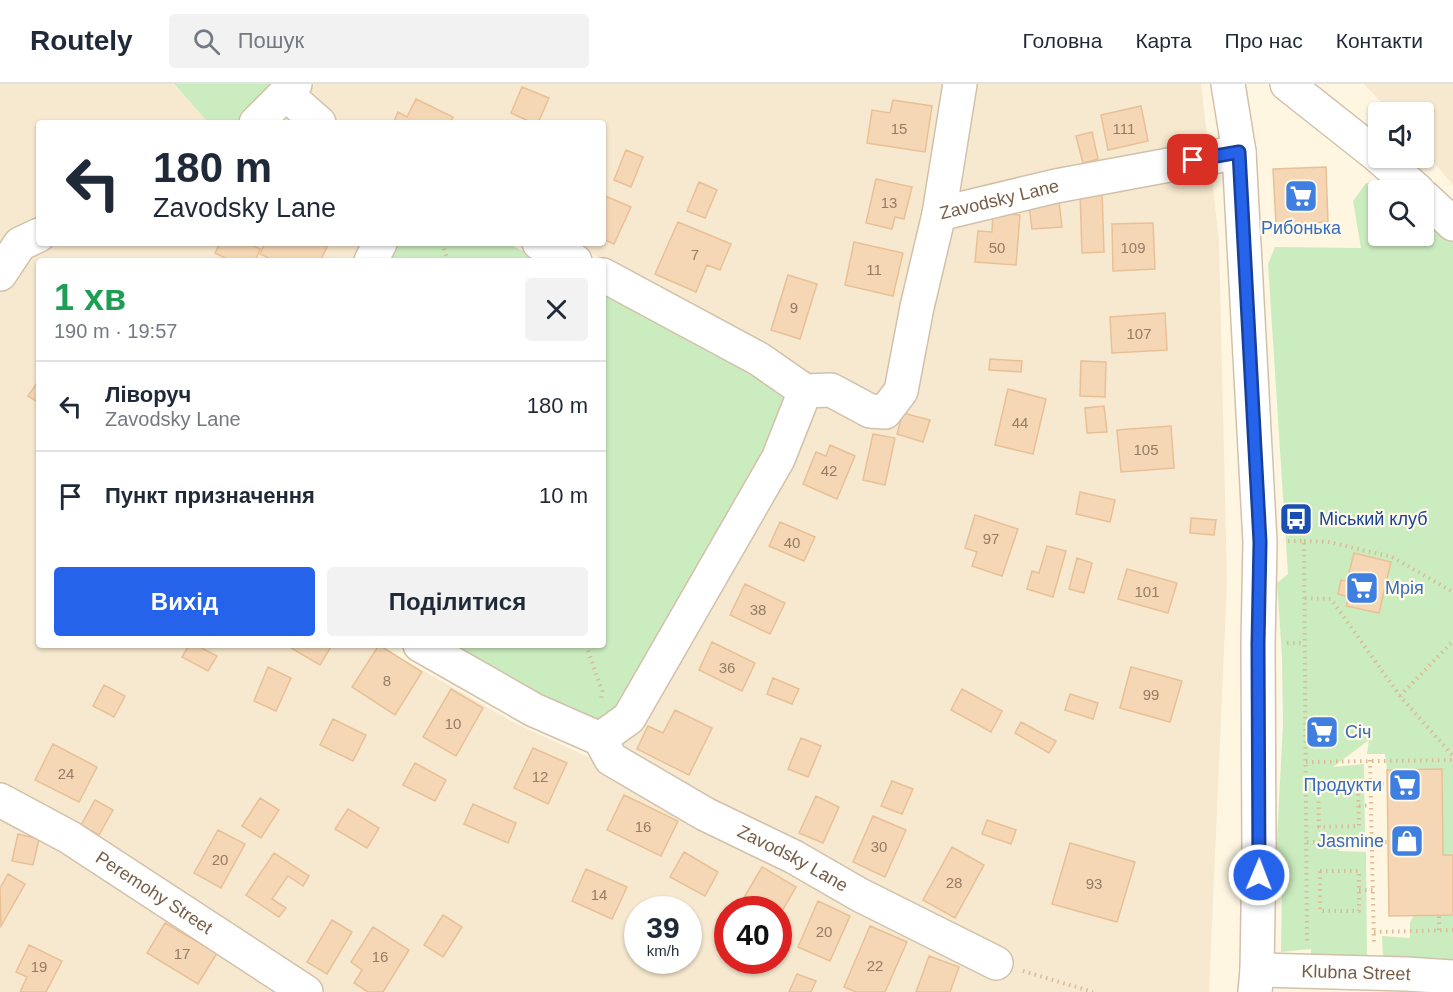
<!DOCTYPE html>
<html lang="uk">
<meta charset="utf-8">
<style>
:root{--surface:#fff;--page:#f2f2f3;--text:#1f2937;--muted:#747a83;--line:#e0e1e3;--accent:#2563eb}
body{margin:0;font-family:Arial,sans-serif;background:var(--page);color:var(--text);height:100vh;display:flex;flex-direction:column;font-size:22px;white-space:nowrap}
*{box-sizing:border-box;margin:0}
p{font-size:20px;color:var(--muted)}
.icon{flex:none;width:33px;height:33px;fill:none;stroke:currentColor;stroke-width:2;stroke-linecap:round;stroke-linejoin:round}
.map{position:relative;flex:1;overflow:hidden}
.sheet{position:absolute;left:36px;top:174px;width:570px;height:390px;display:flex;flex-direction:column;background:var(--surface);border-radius:6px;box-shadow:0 2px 4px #0004}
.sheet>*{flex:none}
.top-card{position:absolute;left:36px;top:36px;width:570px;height:126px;border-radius:6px;box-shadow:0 2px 4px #0004;background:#fff;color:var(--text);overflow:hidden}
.controls{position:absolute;left:1368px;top:18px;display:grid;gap:12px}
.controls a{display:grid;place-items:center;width:66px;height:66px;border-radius:6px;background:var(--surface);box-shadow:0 2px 4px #0004;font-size:30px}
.speed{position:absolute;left:624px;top:812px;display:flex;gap:12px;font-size:30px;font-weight:700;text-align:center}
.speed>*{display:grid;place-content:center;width:78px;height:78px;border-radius:50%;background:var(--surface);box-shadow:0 2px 4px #0004;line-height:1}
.speed small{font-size:15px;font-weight:400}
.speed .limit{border:9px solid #d22;background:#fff;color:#111}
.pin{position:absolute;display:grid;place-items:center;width:51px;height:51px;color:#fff;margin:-26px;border-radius:12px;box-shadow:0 3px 9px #0006}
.me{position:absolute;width:66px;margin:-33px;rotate:1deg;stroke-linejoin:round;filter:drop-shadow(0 0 4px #0008)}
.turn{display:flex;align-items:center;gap:21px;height:126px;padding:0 18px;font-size:27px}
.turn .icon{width:78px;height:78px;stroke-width:2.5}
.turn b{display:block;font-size:42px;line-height:51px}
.round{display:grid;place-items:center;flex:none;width:63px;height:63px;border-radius:6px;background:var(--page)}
.overview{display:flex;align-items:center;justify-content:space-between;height:102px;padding:0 18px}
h1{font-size:36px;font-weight:600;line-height:45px;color:#1e9e55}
.action{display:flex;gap:12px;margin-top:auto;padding:12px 18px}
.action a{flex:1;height:69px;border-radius:6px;background:var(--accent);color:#fff;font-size:24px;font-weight:600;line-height:69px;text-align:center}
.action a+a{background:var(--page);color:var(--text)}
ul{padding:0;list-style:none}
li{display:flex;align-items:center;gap:18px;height:90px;padding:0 18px;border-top:2px solid var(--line)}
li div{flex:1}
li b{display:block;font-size:22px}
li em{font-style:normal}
header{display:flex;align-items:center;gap:36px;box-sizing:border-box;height:84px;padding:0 30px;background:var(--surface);border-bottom:2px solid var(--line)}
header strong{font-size:28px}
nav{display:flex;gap:33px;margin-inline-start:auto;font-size:21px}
.search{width:420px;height:54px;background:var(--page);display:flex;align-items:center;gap:15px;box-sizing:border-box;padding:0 21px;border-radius:6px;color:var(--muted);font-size:22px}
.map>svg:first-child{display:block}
</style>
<header>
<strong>Routely</strong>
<div class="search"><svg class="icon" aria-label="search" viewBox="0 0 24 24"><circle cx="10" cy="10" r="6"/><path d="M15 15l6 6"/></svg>Пошук</div>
<nav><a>Головна</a><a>Карта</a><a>Про нас</a><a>Контакти</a></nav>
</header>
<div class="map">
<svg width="1453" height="908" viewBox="0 0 1453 908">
<rect width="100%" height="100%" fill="#fef6e1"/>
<!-- residential -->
<path fill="#f6e9cf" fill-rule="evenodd" d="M0,0H173L205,35L204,39H39V159H367L356,177H39V561H378L517,640L610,683L715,500L824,297L660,205L571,159H603V39H279L315,0H1201L1219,156L1227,498L1209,908H0ZM638,825H688V876H638ZM728,825H778V876H728Z
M1364,0H1453V101L1424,67V28H1390Z"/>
<!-- green -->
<path fill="#cbecbe" d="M174,0H295L256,39H204L205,35Z
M1388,96L1410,106H1378V152H1424V118L1453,144V771H1443L1442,685L1387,686L1385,670H1367L1369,656L1333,683L1364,680L1365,753L1353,751L1338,767L1366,768L1367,874L1311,872V865L1281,868L1282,801L1275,793L1283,641L1282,572L1277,499L1288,490L1268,180L1275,163L1361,164L1353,117L1366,99Z
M398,159H507L543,177H389Z
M603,207L791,311L778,354L627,620L600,643L439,561H603Z
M1414,831H1453V888L1383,874L1382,852L1410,854V838Z"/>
<!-- building -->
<path fill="#f5d7b6" stroke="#e9c095" stroke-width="1.5" d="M522,3L549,14L538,39H533L511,29Z
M416,15L453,33L450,39H393L398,28L407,33Z
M893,16L932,22L925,68L867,59L872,26L890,29Z
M1141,22L1148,57L1108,66L1101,31Z
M1092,48L1098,75L1083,79L1076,52Z
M626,66L643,73L631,103L614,96Z
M1326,83L1328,138L1276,140L1273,85Z
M876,95L912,103L904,135L895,133L892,145L866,139Z
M699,98L717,106L705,134L687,127Z
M1102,107L1104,168L1082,169L1080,108Z
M605,112L631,123L614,160L603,155V116Z
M1059,118L1062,143L1032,145L1029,121Z
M993,129L1020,131L1016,181L975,178L978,147L992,148Z
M678,138L731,160L720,186L707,181L696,208L655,190Z
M1153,139L1155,185L1113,187L1112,140Z
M854,158L903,169L893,212L845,201Z
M220,159H247L260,165L255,177H231L215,169Z
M265,159H319L327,163L320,177H275L260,170Z
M788,191L817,200L800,255L771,246Z
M1165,229L1167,266L1112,269L1110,233Z
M990,275L1022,277L1021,288L989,286Z
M1081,277L1106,278L1105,313L1080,312Z
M39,296V319L28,312Z
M1008,305L1046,315L1033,370L995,361Z
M1104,322L1107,348L1087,349L1085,324Z
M903,329L930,336L923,358L897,350Z
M1171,342L1174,384L1121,388L1117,346Z
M873,350L895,354L885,401L863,396Z
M830,361L855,372L837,415L803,400L816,368L826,372Z
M1080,408L1115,416L1110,438L1076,430Z
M975,431L1018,445L1002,492L972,482L977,468L965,464Z
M1191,434L1216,436L1214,451L1190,449Z
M780,438L815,453L804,477L769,462Z
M1047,462L1066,467L1053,513L1027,505L1032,487L1039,489Z
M1354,469L1391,478L1379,529L1346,522L1349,513L1338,510L1341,496L1347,497Z
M1077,474L1092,479L1084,509L1069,505Z
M1127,485L1177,499L1168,529L1118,515Z
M745,500L785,519L770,550L730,531Z
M712,558L755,579L742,607L699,586Z
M189,561H196L217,572L208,587L182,573Z
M286,561H332L320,581Z
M379,561L422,588L395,631L352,603Z
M268,583L291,594L276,627L254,617Z
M1131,583L1182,597L1170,638L1120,624Z
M773,594L799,605L792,620L767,610Z
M104,601L125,612L114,633L93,622Z
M451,605L483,624L456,672L423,653Z
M962,605L1002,627L991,648L951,626Z
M1070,610L1098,619L1093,635L1065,626Z
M675,626L712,644L689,691L637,665L648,642L663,649Z
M333,635L366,651L353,677L320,661Z
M1021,638L1056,657L1049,669L1015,649Z
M1310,638H1335V658L1310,659Z
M801,654L821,662L808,693L788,685Z
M53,660L97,683L79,718L35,696Z
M533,664L567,679L548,720L514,704Z
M415,679L446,696L435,717L403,701Z
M1442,685L1443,771H1453V831L1389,832L1387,686Z
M892,697L913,705L902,730L881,722Z
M624,711L678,737L661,772L607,746Z
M816,712L839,723L823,759L799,749Z
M260,714L279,726L261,754L242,742Z
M95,716L113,726L99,751L81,741Z
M473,720L516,739L508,759L464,740Z
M348,725L379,744L367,764L335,745Z
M873,732L906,746L885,793L853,778Z
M987,736L1016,746L1011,760L982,750Z
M218,746L245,760L221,804L194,789Z
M18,750L39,755L33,781L12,777Z
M1070,759L1135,778L1117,838L1052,820Z
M952,763L984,781L955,834L923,816Z
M684,768L718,788L705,812L670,793Z
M274,769L309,792L303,802L288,792L272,815L286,824L279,833L246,811Z
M762,783L796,803L778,834V825H744L739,822Z
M586,785L627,803L612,835L572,817Z
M8,790L25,800L1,842L0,804Z
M818,817L850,832L830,877L798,863Z
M443,831L462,843L443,873L424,861Z
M332,836L352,848L327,890L307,878Z
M165,839L217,869L198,900L147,869Z
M870,842L907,858L885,908H856L844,903Z
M373,843L409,866L383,908H368L354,899L362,886L351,878Z
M29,861L62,877L46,908H20L27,893L16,888Z
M929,872L959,883L950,908H916Z
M797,890L816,897L811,908H789Z"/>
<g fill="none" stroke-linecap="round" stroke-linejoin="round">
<defs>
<g id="minor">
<path d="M1228,0L1239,68L1260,458L1258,560L1259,768L1257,886L1255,908"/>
<path d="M1287,0L1378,72"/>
<path d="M286,10L319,39"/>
<path d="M256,39L295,0"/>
<path d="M1380,74L1417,106"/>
<path d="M1424,113L1453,140"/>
<path d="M939,130L960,0"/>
<path d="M539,159L575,177"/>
<path d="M371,177L380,159"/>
<path d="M0,190L20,160L39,151"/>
<path id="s1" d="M603,191L759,275L805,307L831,306L870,327L885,328L901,307L917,223L939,130L1056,102L1239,68"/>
<path d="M420,561L534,626L600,655L629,634L778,375L805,307"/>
<path id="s2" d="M600,655L611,675L705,730L794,773L860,811L996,879"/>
<path id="s3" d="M0,716L69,753L306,908"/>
<path id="s4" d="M1257,886L1406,890L1453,893"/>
</g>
</defs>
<!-- minor casing -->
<use href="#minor" stroke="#d2c1aa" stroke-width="36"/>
<!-- path -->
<path stroke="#dabb9a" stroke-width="4" stroke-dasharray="1.5 4.5" stroke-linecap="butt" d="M442,159L448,177
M1288,457H1304L1307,857
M1304,457L1329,458L1392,473L1453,508
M1305,514L1331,515L1400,612L1453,672
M1287,559H1304
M586,561L602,607L601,618
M1400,612L1453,557
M1370,676L1374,861
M1306,678L1453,676
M1370,699L1387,700
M1358,704L1359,742L1319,743L1318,705Z
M1359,722L1371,721
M1307,758H1387
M1320,787H1359V827H1320Z
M1359,806H1373
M1439,846V831
M1374,848L1453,846
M1023,887L1093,908"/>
<!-- minor -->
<use href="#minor" stroke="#fff" stroke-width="33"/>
</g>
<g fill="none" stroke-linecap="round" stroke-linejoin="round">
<defs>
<path id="route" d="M1193,76L1239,68L1260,458L1258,560L1259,791"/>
</defs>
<!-- route casing -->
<use href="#route" stroke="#184099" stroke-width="15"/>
<!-- route -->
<use href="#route" stroke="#2563eb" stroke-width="10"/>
</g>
<!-- icons -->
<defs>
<symbol id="supermarket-square" viewBox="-11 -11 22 22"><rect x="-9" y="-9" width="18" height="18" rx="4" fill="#3f7fe0" stroke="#fff9e9"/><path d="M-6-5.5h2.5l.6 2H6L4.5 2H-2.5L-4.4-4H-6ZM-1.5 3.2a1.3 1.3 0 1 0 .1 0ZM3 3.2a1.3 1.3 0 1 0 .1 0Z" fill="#fff"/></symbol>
<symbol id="bus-square" viewBox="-11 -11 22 22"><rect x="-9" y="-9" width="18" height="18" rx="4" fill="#1a4fb4" stroke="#fff9e9"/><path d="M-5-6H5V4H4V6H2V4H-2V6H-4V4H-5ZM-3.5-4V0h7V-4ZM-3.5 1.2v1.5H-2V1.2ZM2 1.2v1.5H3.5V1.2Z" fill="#fff"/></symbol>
<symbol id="shop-square" viewBox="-11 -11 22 22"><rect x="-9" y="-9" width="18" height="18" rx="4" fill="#3f7fe0" stroke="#fff9e9"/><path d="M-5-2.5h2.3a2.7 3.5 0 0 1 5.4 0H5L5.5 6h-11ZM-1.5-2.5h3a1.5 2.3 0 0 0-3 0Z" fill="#fff"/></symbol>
</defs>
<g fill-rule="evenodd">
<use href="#supermarket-square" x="1282" y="93" width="38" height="38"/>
<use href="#bus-square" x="1277" y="416" width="38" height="38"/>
<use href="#supermarket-square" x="1343" y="485" width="38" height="38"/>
<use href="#supermarket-square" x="1303" y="629" width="38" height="38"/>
<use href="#supermarket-square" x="1386" y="682" width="38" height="38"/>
<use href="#shop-square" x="1388" y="738" width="38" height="38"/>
</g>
<g text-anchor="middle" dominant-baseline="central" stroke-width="4.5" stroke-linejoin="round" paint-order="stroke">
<!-- number labels -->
<g font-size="15" fill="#967c62">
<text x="899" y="44">15</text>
<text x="1124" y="44">111</text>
<text x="889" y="118">13</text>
<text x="997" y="163">50</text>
<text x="1133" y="163">109</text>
<text x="695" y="170">7</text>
<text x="874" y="185">11</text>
<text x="794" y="223">9</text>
<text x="1139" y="249">107</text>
<text x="1020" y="338">44</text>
<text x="1146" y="365">105</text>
<text x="829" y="386">42</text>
<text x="991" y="454">97</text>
<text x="792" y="458">40</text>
<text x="1147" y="507">101</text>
<text x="758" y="525">38</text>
<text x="727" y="583">36</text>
<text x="387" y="596">8</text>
<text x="1151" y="610">99</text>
<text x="453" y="639">10</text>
<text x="66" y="689">24</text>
<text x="540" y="692">12</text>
<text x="643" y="742">16</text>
<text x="879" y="762">30</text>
<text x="220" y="775">20</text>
<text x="954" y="798">28</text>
<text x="1094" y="799">93</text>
<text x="599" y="810">14</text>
<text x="824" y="847">20</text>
<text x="182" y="869">17</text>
<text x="380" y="872">16</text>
<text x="875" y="881">22</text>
<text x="39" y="882">19</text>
</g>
<!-- street labels -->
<g font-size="18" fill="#775d46" stroke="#fff9e9">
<text stroke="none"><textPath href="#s1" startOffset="588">Zavodsky Lane</textPath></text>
<text stroke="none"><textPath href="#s2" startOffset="230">Zavodsky Lane</textPath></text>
<text stroke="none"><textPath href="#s3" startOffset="180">Peremohy Street</textPath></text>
<text stroke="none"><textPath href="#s4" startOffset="99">Klubna Street</textPath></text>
</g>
<!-- shop labels -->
<g font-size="18" fill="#366cbe" stroke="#fff9e9" text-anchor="start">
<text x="1301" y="144" text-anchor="middle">Рибонька</text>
<text x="1385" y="504">Мрія</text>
<text x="1345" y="648">Січ</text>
<text x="1382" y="701" text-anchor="end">Продукти</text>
<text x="1384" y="757" text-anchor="end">Jasmine</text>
</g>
<!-- transit labels -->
<g font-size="18" fill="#164399" stroke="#fff9e9" text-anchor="start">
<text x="1319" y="435">Міський клуб</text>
</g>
</g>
</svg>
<div class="controls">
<a><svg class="icon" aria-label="sound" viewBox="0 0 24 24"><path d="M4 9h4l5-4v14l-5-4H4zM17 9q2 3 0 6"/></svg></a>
<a><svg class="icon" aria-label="search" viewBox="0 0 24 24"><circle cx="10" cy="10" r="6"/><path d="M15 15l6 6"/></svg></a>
</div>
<div class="speed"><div>39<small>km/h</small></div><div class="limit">40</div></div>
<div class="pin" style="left:1193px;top:76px;background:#d93025"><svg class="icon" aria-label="arrive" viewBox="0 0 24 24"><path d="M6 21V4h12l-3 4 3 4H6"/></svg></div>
<svg class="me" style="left:1259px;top:791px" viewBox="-20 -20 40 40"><circle r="17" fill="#2563eb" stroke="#fff" stroke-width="3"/><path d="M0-11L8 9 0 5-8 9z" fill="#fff"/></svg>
<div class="top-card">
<div class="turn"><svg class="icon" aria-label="left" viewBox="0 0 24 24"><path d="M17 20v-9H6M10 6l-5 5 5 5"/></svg><div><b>180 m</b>Zavodsky Lane</div></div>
</div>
<section class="sheet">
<div class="overview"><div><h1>1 хв</h1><p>190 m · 19:57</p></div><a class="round"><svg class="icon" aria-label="close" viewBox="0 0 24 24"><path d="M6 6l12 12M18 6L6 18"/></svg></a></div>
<ul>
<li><svg class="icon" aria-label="left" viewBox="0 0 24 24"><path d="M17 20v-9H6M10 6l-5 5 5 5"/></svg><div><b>Ліворуч</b><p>Zavodsky Lane</p></div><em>180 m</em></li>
<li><svg class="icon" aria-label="arrive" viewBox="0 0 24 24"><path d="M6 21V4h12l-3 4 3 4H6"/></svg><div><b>Пункт призначення</b></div><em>10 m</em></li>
</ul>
<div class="action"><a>Вихід</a><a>Поділитися</a></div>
</section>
</div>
